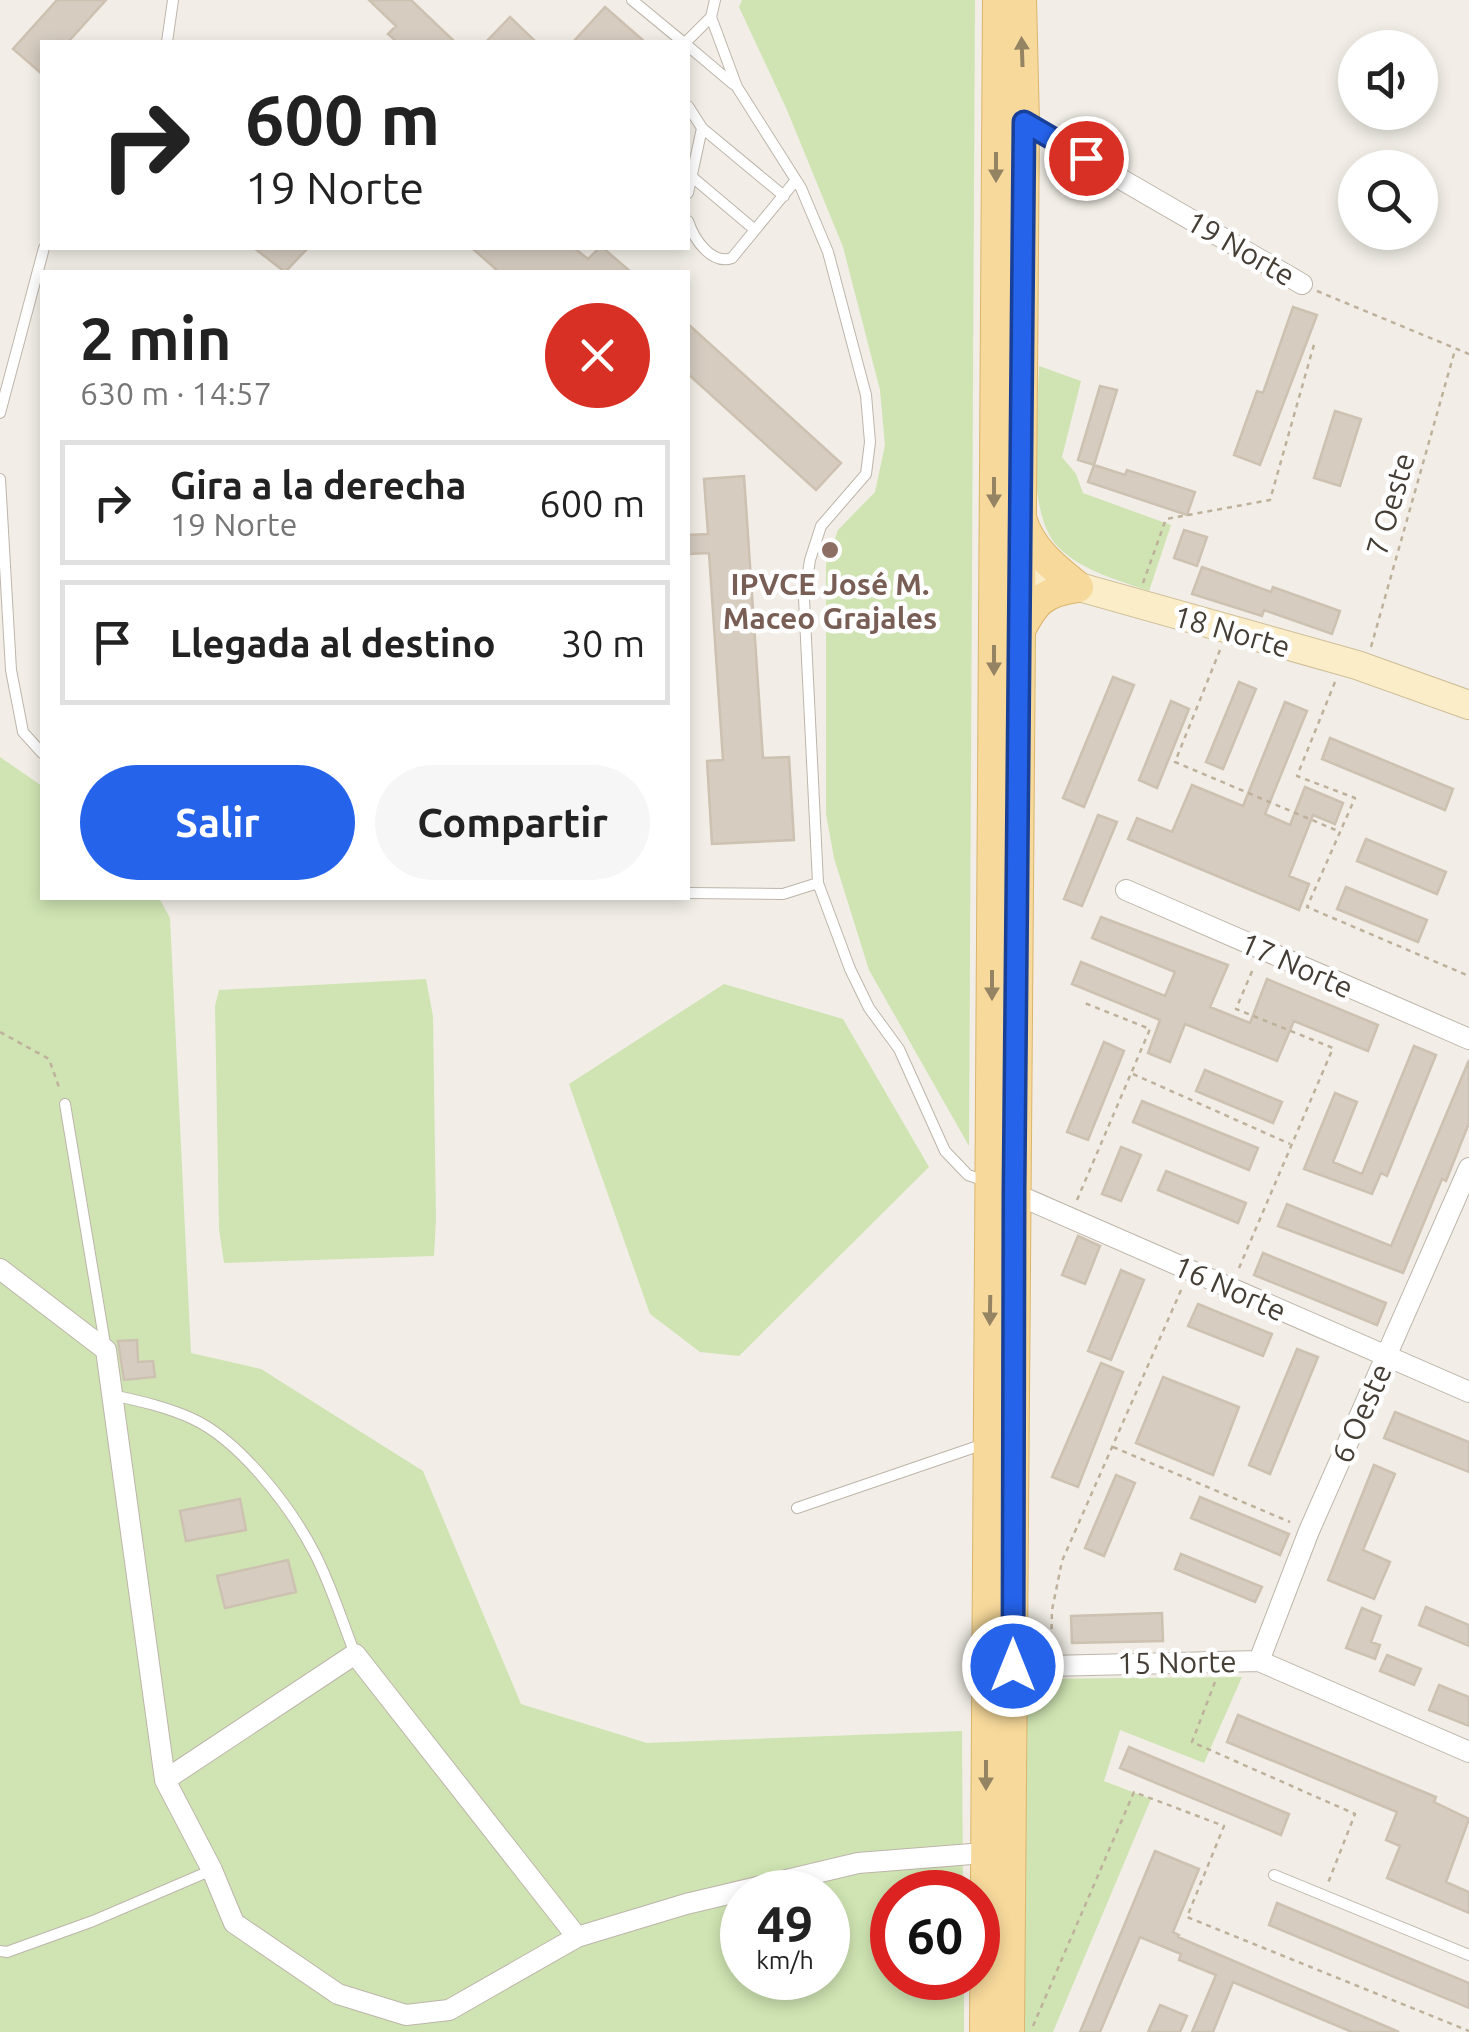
<!DOCTYPE html>
<html lang="es">
<meta charset="utf-8">
<style>
:root{--surface:#fff;--page:#f6f6f6;--text:#222;--muted:#767676;--line:#e0e0e0;--accent:#2563eb}
body{margin:0;font-family:Ubuntu,sans-serif;background:var(--page);color:var(--text);height:100vh;display:flex;flex-direction:column;font-size:38px;white-space:nowrap}
*{box-sizing:border-box;margin:0}
p{font-size:32px;color:var(--muted)}
.icon{flex:none;width:55px;height:55px;fill:none;stroke:currentColor;stroke-width:2;stroke-linecap:round;stroke-linejoin:round}
.map{position:relative;flex:1;overflow:hidden}
.side{position:absolute;left:40px;top:270px;width:650px;height:630px;display:flex;flex-direction:column;background:var(--surface);border-radius:0px;box-shadow:0 5px 15px #0003}
.side>*{flex:none}
.hud{position:absolute;left:40px;top:40px;width:650px;height:210px;border-radius:0px;box-shadow:0 5px 15px #0003;background:#fff;color:var(--text);overflow:hidden}
.buttons{position:absolute;left:1338px;top:30px;display:grid;gap:20px}
.buttons a{display:grid;place-items:center;width:100px;height:100px;border-radius:50%;background:var(--surface);box-shadow:0 5px 15px #0003;font-size:50px}
.speed{position:absolute;left:720px;top:1870px;display:flex;gap:20px;font-size:50px;font-weight:700;text-align:center}
.speed>*{display:grid;place-content:center;width:130px;height:130px;border-radius:50%;background:var(--surface);box-shadow:0 5px 15px #0003;line-height:1}
.speed small{font-size:25px;font-weight:400}
.speed .limit{border:15px solid #d22;background:#fff;color:#111}
.pin{position:absolute;display:grid;place-items:center;width:85px;height:85px;color:#fff;margin:-42px;border:5px solid #fff;border-radius:50%;box-shadow:0 2px 10px #0007}
.me{position:absolute;width:110px;margin:-55px;rotate:0deg;stroke-linejoin:round;filter:drop-shadow(0 0 8px #0008)}
.turn{display:flex;align-items:center;gap:35px;height:210px;padding:0 40px;font-size:45px}
.turn .icon{width:130px;height:130px;stroke-width:2.5}
.turn b{display:block;font-size:70px;line-height:85px}
.round{display:grid;place-items:center;flex:none;width:105px;height:105px;border-radius:52px;background:var(--page)}
.headline{display:flex;align-items:center;justify-content:space-between;height:170px;padding:0 40px}
h1{font-size:60px;font-weight:700;line-height:75px}
.primary-button{display:flex;gap:20px;margin-top:auto;padding:20px 40px}
.primary-button a{flex:1;height:115px;border-radius:60px;background:var(--accent);color:#fff;font-size:40px;font-weight:700;line-height:115px;text-align:center}
.primary-button a+a{background:var(--page);color:var(--text)}
ul{padding:0;list-style:none}
li{display:flex;align-items:center;gap:30px;height:125px;margin:0 20px 15px;padding:0 20px;border:5px solid var(--line);border-radius:0px}
li div{flex:1}
li b{display:block;font-size:38px}
li em{font-style:normal}
.map>svg:first-child{display:block}
</style>
<div class="map">
<svg width="1469" height="2032" viewBox="0 0 1469 2032">
<rect width="100%" height="100%" fill="#f2eee7"/>
<!-- green -->
<path fill="#cfe4b2" fill-rule="evenodd" d="M742,0H975L969,1146L869,970L834,858L826,814V564L838,530L875,492L885,445L880,390L843,247L787,110L739,7Z
M1039,366L1081,381L1062,457L1076,474L1083,493L1171,525L1149,591C1118,580 1082,571 1058,547C1024,512 1038,413 1039,366Z
M0,757L42,786V898H159L170,918L191,1353L261,1369L423,1471L521,1704L647,1743L962,1731L963,1892H892V1978H964V2032H0ZM742,1892H828V1978H742Z
M426,979L433,1016L436,1219L434,1256L224,1263L219,1229L215,1006L219,990Z
M724,984L843,1019L929,1167L739,1356L700,1352L650,1314L569,1084Z
M1242,1677L1204,1763L1120,1730L1104,1781L1151,1799L1053,2032H1023L1026,1679Z"/>
<!-- building -->
<path fill="#d6ccc0" stroke="#cdc1b1" stroke-width="2.5" d="M57,0H106L68,42H42V74L13,49Z
M369,0H411L455,42H397L388,34L396,26Z
M605,7L645,42H573Z
M510,17L536,42H486Z
M254,248H308L285,272Z
M472,248H574L588,259L599,248H603L631,272H499Z
M1293,307L1317,315L1260,465L1234,455L1257,391L1263,393Z
M688,324L841,463L816,490L688,374Z
M1100,386L1117,390L1094,465L1078,460Z
M1335,411L1361,419L1340,486L1314,478Z
M1094,465L1125,475L1127,470L1195,492L1187,515L1088,482Z
M744,476L763,758L789,757L794,840L712,844L707,761L723,760L709,553L688,554V535L708,534L704,479Z
M1184,530L1207,537L1197,566L1174,558Z
M1202,567L1271,592L1273,587L1340,611L1332,634L1264,610L1262,616L1192,594Z
M1113,677L1134,685L1084,807L1063,798Z
M1239,682L1256,689L1223,769L1206,762Z
M1171,701L1189,709L1157,788L1139,780Z
M1285,702L1307,711L1265,814L1290,825L1305,787L1343,803L1335,824L1313,815L1289,876L1309,884L1299,910L1128,839L1137,818L1172,832L1192,785L1243,806Z
M1330,738L1453,789L1445,810L1322,759Z
M1098,815L1117,822L1082,906L1064,899Z
M1366,839L1446,872L1437,894L1357,861Z
M1346,887L1427,920L1418,942L1337,909Z
M1101,917L1228,965L1210,1007L1250,1023L1267,979L1378,1025L1368,1051L1294,1021L1277,1061L1185,1024L1170,1062L1148,1053L1160,1020L1072,984L1081,962L1165,996L1175,972L1092,938Z
M1104,1042L1124,1051L1088,1140L1067,1132Z
M1414,1046L1436,1055L1387,1176L1381,1173L1372,1194L1304,1169L1335,1093L1357,1102L1333,1162L1362,1174Z
M1469,1060V1123L1446,1181L1442,1179L1403,1273L1278,1226L1287,1204L1391,1246Z
M1205,1070L1282,1102L1273,1123L1196,1091Z
M1142,1101L1258,1148L1249,1170L1133,1122Z
M1121,1147L1141,1155L1121,1201L1102,1194Z
M1166,1171L1246,1203L1238,1223L1158,1190Z
M1078,1236L1100,1246L1085,1284L1062,1275Z
M1263,1253L1386,1303L1377,1325L1254,1275Z
M1121,1270L1144,1280L1111,1360L1088,1351Z
M1198,1304L1272,1334L1263,1356L1188,1326Z
M137,1340L138,1362L153,1361L155,1377L124,1380L118,1341Z
M1297,1349L1318,1357L1270,1474L1249,1465Z
M1101,1363L1123,1372L1078,1487L1052,1477Z
M1163,1377L1239,1407L1213,1475L1136,1443Z
M1395,1412L1469,1442V1472L1384,1438Z
M1374,1465L1395,1474L1363,1550L1390,1562L1374,1599L1328,1580Z
M1116,1475L1135,1483L1104,1556L1085,1548Z
M1200,1497L1289,1534L1280,1555L1191,1518Z
M240,1499L246,1530L186,1541L180,1511Z
M1181,1554L1262,1587L1255,1602L1175,1569Z
M288,1560L296,1592L225,1608L217,1576Z
M1426,1607L1469,1625V1646L1419,1625Z
M1362,1608L1381,1616L1371,1642L1380,1645L1375,1659L1346,1648Z
M1162,1613L1163,1641L1072,1643L1071,1616Z
M1387,1655L1421,1669L1414,1685L1380,1671Z
M1439,1685L1469,1697V1726L1429,1710Z
M1238,1715L1436,1797L1434,1802L1469,1819L1446,1882L1469,1892V1913L1387,1878L1400,1846L1386,1840L1397,1812L1227,1742Z
M1129,1747L1289,1814L1281,1835L1120,1768Z
M1155,1851L1199,1869L1173,1932L1179,1935L1178,1937L1399,2032H1352L1233,1982L1213,2032H1192L1216,1975L1179,1960L1181,1954L1140,1937L1100,2032H1080Z
M1277,1903L1469,1983V2008L1269,1925Z
M1160,2005L1187,2016L1180,2032H1148Z"/>
<g fill="none" stroke-linecap="round" stroke-linejoin="round">
<defs>
<path id="lane" d="M632,0L683,42
M711,17L737,87L801,188L828,252L866,395L870,442L866,474L821,526L810,560L804,598L818,883L850,969L869,1008L899,1049L945,1151L968,1175L985,1181
M167,42L173,0
M686,42L711,17L715,0
M688,46L733,84
M688,106L702,128L688,193
M702,128L784,196
M691,176L755,230
M688,221C694,239 711,265 732,258L796,180
M0,413L44,248
M0,479L11,670L23,732L42,753
M688,893L783,894L818,883
M65,1104L105,1344
M112,1395C140,1401 167,1407 193,1419C240,1441 291,1507 315,1554C331,1585 342,1621 355,1654
M797,1508L987,1443
M1274,1875L1469,1955
M0,1951L7,1952L93,1921L212,1870"/>
<path id="street" d="M1024,123L1302,284
M1126,890L1469,1039
M1006,1190L1469,1392
M0,1269L106,1350L165,1780L212,1870L234,1923L338,1994L406,2015L449,2010L577,1937L686,1904L858,1863L997,1852
M1259,1661L1309,1531L1469,1168
M1003,1667L1259,1661L1469,1752
M165,1780L355,1654L577,1937"/>
<path id="secondary" d="M1001,565L1357,665L1469,705"/>
<path id="primary" d="M1021,518C1030,549 1053,567 1078,587
M1018,634C1034,602 1042,592 1078,587
M985,2032L998,0
M1009,2032L1024,123L1021,0"/>
</defs>
<!-- lane casing -->
<use href="#lane" stroke="#bdb5aa" stroke-width="12"/>
<!-- street casing -->
<use href="#street" stroke="#bdb5aa" stroke-width="22"/>
<!-- secondary casing -->
<use href="#secondary" stroke="#cfbf99" stroke-width="30"/>
<!-- primary casing -->
<use href="#primary" stroke="#dbb56c" stroke-width="32"/>
<!-- path -->
<path stroke="#beb19c" stroke-width="2.5" stroke-dasharray="5 5" stroke-linecap="butt" d="M1317,291L1469,354
M1143,583L1166,519L1270,500L1315,341
M1371,647L1455,350
M1220,650L1175,762L1338,831
M1335,682L1297,776L1355,798L1307,907L1469,976
M0,1032L49,1059L60,1090
M1133,1074L1290,1144
M1077,1200L1150,1029L1082,1002
M1239,1268L1333,1048L1236,1009L1253,969
M1113,1447L1290,1522
M1051,1649L1052,1610L1062,1561L1182,1288
M1215,1682L1192,1742L1355,1814L1328,1883
M1033,2026L1134,1792L1224,1826L1187,1917L1469,2031"/>
<!-- lane -->
<use href="#lane" stroke="#fff" stroke-width="10"/>
<!-- street -->
<use href="#street" stroke="#fff" stroke-width="20"/>
<!-- secondary -->
<use href="#secondary" stroke="#fbedc8" stroke-width="28"/>
<!-- primary -->
<use href="#primary" stroke="#f7d99b" stroke-width="30"/>
</g>
<!-- one-way arrows -->
<defs><path id="oneway-solid" d="M-6-.8H1V-3.2L6.5 0L1 3.2V.8H-6Z" transform="scale(2.5)"/></defs>
<g fill="#958463">
<use href="#oneway-solid" transform="translate(1022 52) rotate(-92)"/>
<use href="#oneway-solid" transform="translate(996 167) rotate(90)"/>
<use href="#oneway-solid" transform="translate(994 492) rotate(90)"/>
<use href="#oneway-solid" transform="translate(994 660) rotate(90)"/>
<use href="#oneway-solid" transform="translate(992 985) rotate(90)"/>
<use href="#oneway-solid" transform="translate(990 1310) rotate(91)"/>
<use href="#oneway-solid" transform="translate(986 1775) rotate(90)"/>
</g>
<g fill="none" stroke-linecap="round" stroke-linejoin="round">
<defs>
<path id="route" d="M1013,1666L1014,1193L1024,122L1086,158"/>
</defs>
<!-- route casing -->
<use href="#route" stroke="#184099" stroke-width="25"/>
<!-- route -->
<use href="#route" stroke="#2563eb" stroke-width="18"/>
</g>
<!-- markers -->
<circle fill="#8d6e63" stroke="#fff" stroke-width="4" cx="830" cy="550" r="10"/>
<g text-anchor="middle" dominant-baseline="central" stroke-width="9" stroke-linejoin="round" paint-order="stroke">
<!-- street labels -->
<g font-size="30" fill="#453e36" stroke="#fff">
<text transform="translate(1241 248) rotate(30)">19 Norte</text>
<text transform="translate(1390 504) rotate(-74)">7 Oeste</text>
<text transform="translate(1232 631) rotate(16)">18 Norte</text>
<text transform="translate(1297 965) rotate(24)">17 Norte</text>
<text transform="translate(1230 1288) rotate(24)">16 Norte</text>
<text transform="translate(1361 1413) rotate(-66)">6 Oeste</text>
<text transform="translate(1177 1662) rotate(-1)">15 Norte</text>
</g>
<!-- education labels -->
<g font-size="30" font-weight="bold" fill="#785e54" stroke="#fff">
<text x="830" y="584">IPVCE José M.<tspan x="830" dy="34">Maceo Grajales</tspan></text>
</g>
</g>
</svg>
<div class="buttons">
<a><svg class="icon" aria-label="sound" viewBox="0 0 24 24"><path d="M4 9h4l5-4v14l-5-4H4zM17 9q2 3 0 6"/></svg></a>
<a><svg class="icon" aria-label="search" viewBox="0 0 24 24"><circle cx="10" cy="10" r="6"/><path d="M15 15l6 6"/></svg></a>
</div>
<div class="speed"><div>49<small>km/h</small></div><div class="limit">60</div></div>
<div class="pin" style="left:1086px;top:158px;background:#d93025"><svg class="icon" aria-label="arrive" viewBox="0 0 24 24"><path d="M6 21V4h12l-3 4 3 4H6"/></svg></div>
<svg class="me" style="left:1013px;top:1666px" viewBox="-20 -20 40 40"><circle r="17" fill="#2563eb" stroke="#fff" stroke-width="3"/><path d="M0-11L8 9 0 5-8 9z" fill="#fff"/></svg>
<div class="hud">
<div class="turn"><svg class="icon" aria-label="right" viewBox="0 0 24 24"><path d="M7 20v-9h11M14 6l5 5-5 5"/></svg><div><b>600 m</b>19 Norte</div></div>
</div>
<section class="side">
<div class="headline"><div><h1>2 min</h1><p>630 m · 14:57</p></div><a class="round" style="background:#d93025;color:#fff"><svg class="icon" aria-label="close" viewBox="0 0 24 24"><path d="M6 6l12 12M18 6L6 18"/></svg></a></div>
<ul>
<li><svg class="icon" aria-label="right" viewBox="0 0 24 24"><path d="M7 20v-9h11M14 6l5 5-5 5"/></svg><div><b>Gira a la derecha</b><p>19 Norte</p></div><em>600 m</em></li>
<li><svg class="icon" aria-label="arrive" viewBox="0 0 24 24"><path d="M6 21V4h12l-3 4 3 4H6"/></svg><div><b>Llegada al destino</b></div><em>30 m</em></li>
</ul>
<div class="primary-button"><a>Salir</a><a>Compartir</a></div>
</section>
</div>
